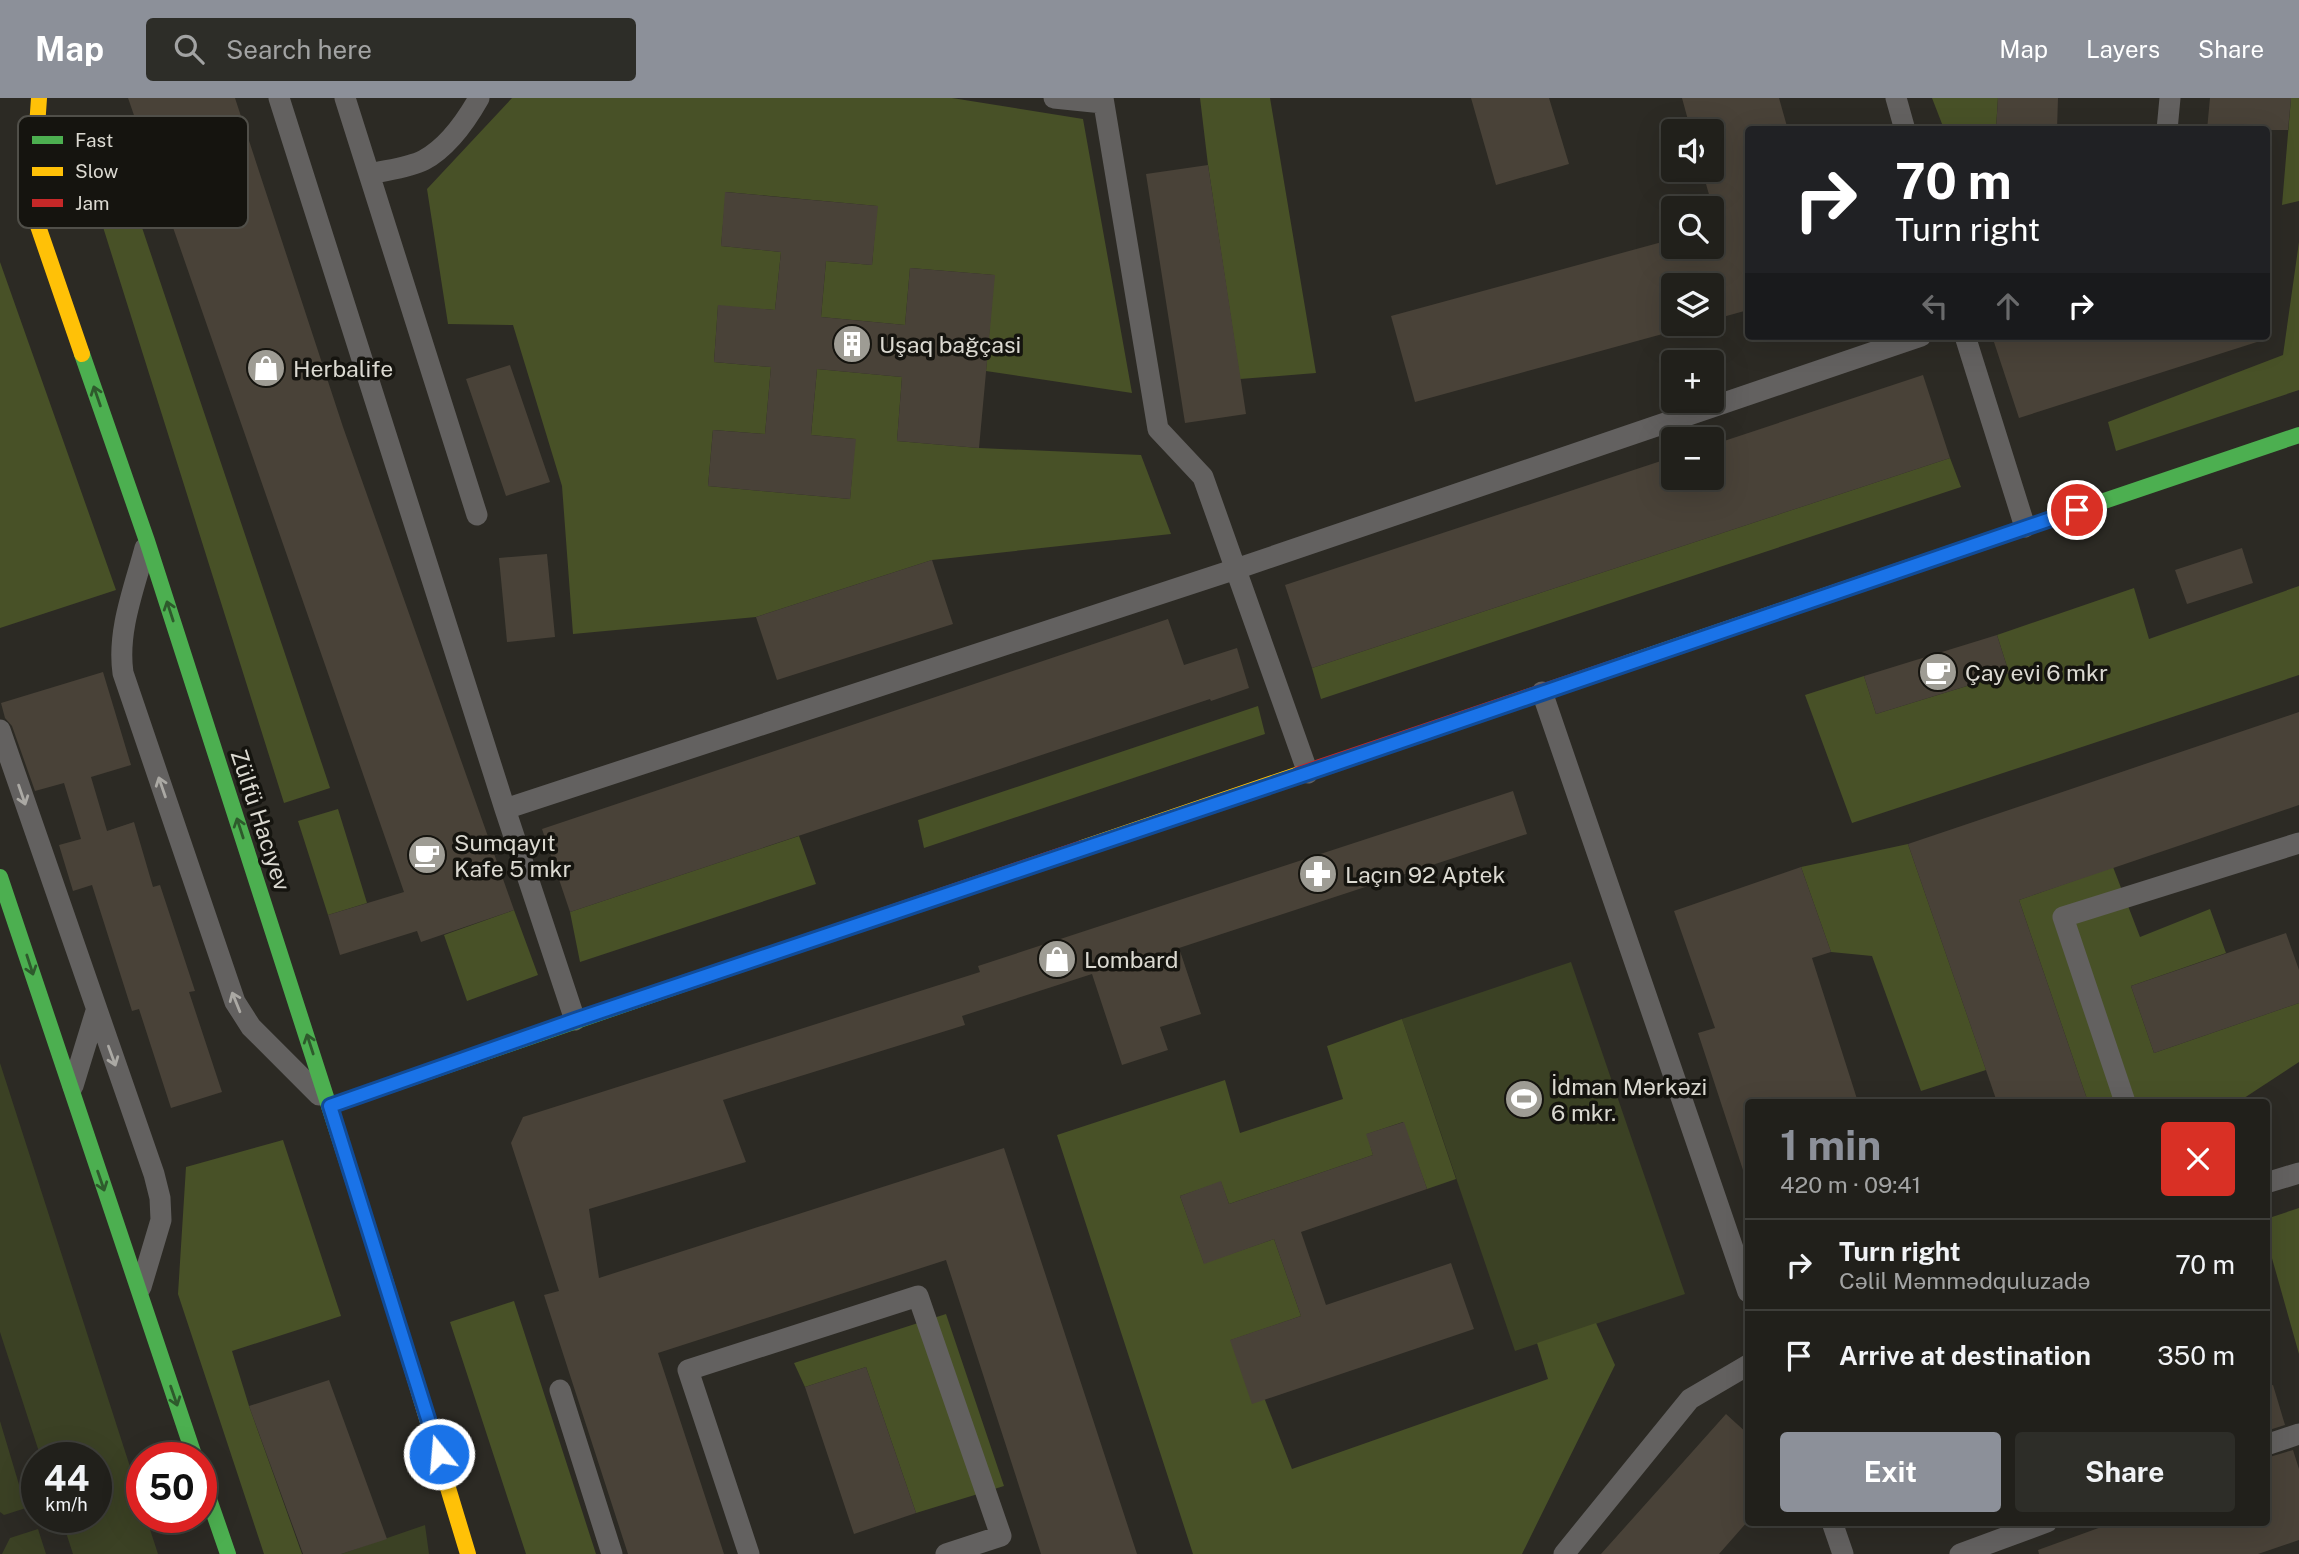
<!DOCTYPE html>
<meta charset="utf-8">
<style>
:root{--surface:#21201b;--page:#2d2d28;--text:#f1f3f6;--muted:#a2a3a3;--line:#3e3e3a;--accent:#8c9099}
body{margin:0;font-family:"Public Sans",sans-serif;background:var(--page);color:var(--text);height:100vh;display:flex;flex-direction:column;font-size:26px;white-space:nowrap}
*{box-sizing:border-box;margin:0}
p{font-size:23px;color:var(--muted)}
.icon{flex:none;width:38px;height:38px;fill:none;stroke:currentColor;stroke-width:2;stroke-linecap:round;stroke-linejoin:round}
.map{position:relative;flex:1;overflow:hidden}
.sheet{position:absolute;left:1745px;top:1001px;width:525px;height:427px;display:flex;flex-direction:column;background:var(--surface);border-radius:7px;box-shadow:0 7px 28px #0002,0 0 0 2px var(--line)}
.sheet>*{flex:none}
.top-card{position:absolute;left:1745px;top:28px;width:525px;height:214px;border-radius:7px;box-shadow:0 7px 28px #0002,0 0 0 2px var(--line);background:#202124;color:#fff;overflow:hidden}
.buttons{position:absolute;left:1661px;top:21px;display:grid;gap:14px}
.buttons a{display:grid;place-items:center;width:63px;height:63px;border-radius:7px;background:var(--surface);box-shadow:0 7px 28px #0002,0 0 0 2px var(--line);font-size:35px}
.speed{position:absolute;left:21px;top:1344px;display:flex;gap:14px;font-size:35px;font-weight:700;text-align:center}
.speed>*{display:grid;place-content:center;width:91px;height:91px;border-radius:50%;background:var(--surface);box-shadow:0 7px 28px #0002,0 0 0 2px var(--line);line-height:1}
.speed small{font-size:18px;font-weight:400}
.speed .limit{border:10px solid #d22;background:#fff;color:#111}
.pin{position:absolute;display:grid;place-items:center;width:60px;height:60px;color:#fff;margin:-30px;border:4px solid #fff;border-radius:50%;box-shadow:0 2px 7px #0007}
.me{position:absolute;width:77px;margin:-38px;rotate:343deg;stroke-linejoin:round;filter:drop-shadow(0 0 5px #0008)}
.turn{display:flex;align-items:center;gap:24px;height:147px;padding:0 35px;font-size:32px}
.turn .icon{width:91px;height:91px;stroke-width:2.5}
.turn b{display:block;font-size:49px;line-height:60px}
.lanes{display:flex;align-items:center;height:66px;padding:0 35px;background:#0003;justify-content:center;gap:35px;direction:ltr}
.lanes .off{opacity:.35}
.round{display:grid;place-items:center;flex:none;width:74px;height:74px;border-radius:7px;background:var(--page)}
.head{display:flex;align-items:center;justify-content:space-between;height:119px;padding:0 35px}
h1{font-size:42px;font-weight:700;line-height:52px;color:var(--accent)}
.action{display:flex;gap:14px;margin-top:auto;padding:14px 35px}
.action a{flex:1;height:80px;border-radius:7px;background:var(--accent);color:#fff;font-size:28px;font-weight:700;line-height:80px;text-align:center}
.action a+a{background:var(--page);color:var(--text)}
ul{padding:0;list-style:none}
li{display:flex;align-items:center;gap:21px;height:91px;padding:0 35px;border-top:2px solid var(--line)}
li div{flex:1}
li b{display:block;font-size:26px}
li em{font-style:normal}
header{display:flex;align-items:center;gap:42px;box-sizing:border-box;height:98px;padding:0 35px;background:var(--accent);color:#fff}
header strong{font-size:33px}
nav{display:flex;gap:38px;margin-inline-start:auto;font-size:24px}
.search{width:490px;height:63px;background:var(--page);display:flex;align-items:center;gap:18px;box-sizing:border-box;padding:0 24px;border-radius:7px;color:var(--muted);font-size:26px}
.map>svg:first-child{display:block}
</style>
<header>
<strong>Map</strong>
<div class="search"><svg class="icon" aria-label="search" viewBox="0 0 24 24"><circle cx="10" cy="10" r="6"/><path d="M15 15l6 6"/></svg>Search here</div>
<nav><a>Map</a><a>Layers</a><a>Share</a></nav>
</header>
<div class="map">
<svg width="2299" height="1456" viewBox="0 0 2299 1456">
<rect width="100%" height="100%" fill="#2c2a24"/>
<!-- green -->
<path fill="#3b4124" d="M1571,864L1685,1196L1515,1253L1402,921Z
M0,965L142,1406V1419H146L158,1456H73L61,1419H96V1360H41L0,1234Z
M0,1323L26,1410L4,1417L0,1414Z
M425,1427L429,1456H341Z
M38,1431L46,1456H2L10,1440Z"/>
<!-- forest -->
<path fill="#485127" d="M512,0H952L1083,21L1132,295L986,273L994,177L910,170L905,227L821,219L826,163L872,167L877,108L726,94L721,148L781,154L775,212L718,208L714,264L771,269L765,336L713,332L708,388L850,401L855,341L811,337L817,271L902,279L897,343L979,350L1141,357L1171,436L932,462L756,519L573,536L562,388L513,227L448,226L427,91Z
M1200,0H1270L1316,275L1240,281L1208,67Z
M1932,0H1998L1996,31H1944Z
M2291,0H2299V103L2282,107Z
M115,49L330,690L284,705L92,94L96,51Z
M2299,144V292L2116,353L2108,324L2283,257Z
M0,164L116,492L0,530Z
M1950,360L1961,389L1321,601L1312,570Z
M2299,488V577L1852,725L1805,597L1864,578L1876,616L2009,575L1997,537L2134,490L2149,541Z
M1258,608L1265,636L924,750L918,722Z
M338,711L367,805L328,817L298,723Z
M799,738L816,786L580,864L570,814Z
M1908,746L1986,972L1921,993L1872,858L1831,854L1801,769Z
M2113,769L2140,839L2210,811L2226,855L2131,888L2154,955L2299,905V964L2238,1004H2091L2087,1001L2019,802Z
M514,812L538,877L467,903L444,837Z
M1402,921L1456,1081L1427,1091L1403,1024L1367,1036L1373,1057L1229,1106L1221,1084L1180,1098L1204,1165L1274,1141L1301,1218L1231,1242L1265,1302L1292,1371L1548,1281L1537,1245L1596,1225L1615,1267L1522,1456H1193L1057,1037L1225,982L1240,1035L1343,1001L1327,948Z
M283,1042L341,1218L232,1253L249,1308L302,1456H264L178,1196L186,1069Z
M2299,1110V1256L2266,1139V1121Z
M514,1203L596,1456H526L450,1224Z
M946,1216L1004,1388L916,1415L866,1269L805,1289L794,1265Z"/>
<!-- building -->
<path fill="#494238" d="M128,0H235L343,329L514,812L421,844L417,833L340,857L328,817L404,794Z
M1471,0H1549L1569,66L1496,87Z
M1682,0H1779L1788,32H1748V212L1712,222V187H1673V226H1699L1415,304L1391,218L1673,141V149H1712V130L1718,128L1702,72H1712V33H1691Z
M1998,0H2058L2057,32H1996Z
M2210,0H2291L2288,32H2207Z
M1208,67L1246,316L1185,325L1146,76Z
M725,94L878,108L872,167L826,163L821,219L905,227L910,170L995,177L979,350L897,343L902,279L817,271L811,337L856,341L850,401L708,388L713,332L765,336L771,269L714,264L718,207L775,212L781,154L721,148Z
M1992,238H2256L2257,244L2019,320Z
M510,267L550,384L506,398L466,281Z
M1923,277L1950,360L1312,570L1285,487L1673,359V380H1712V347Z
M2242,450L2253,485L2187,506L2175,472Z
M547,456L555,539L507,544L499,460Z
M932,462L953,526L777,582L756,519Z
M1168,521L1184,567L1237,550L1249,590L1211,603L1210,601L570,814L542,731Z
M1997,537L2009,575L1876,616L1864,578Z
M103,574L131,667L91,679L107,733L134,724L153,789L160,787L195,893L189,894L222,994L171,1010L139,911L132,913L92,787L73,793L59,747L81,741L64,685L35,693L12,628L5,620L1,605Z
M2299,614V707L2019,802L2088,1004H1997L1908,746Z
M1513,693L1527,736L1179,850L1201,916L1160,929L1168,952L1122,967L1092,876L962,918L965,927L723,1002L746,1064L589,1111L599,1180L1004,1050L1137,1456H1041L946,1162L658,1255L724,1456H628L544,1197L559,1193L511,1045L523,1019L980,874L978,868Z
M1801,769L1831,854L1812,860L1858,1004H1748V1071L1743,1072L1698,935L1715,930L1674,813Z
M2286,835L2299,872V905L2154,955L2131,888Z
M1404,1024L1427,1091L1301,1134L1326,1207L1451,1165L1474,1231L1252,1306L1230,1242L1301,1218L1274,1141L1204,1166L1180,1098L1221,1083L1229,1106L1373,1057L1366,1036Z
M866,1269L916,1415L854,1436L805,1289Z
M329,1282L387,1441L341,1456H303L249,1308Z
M2273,1287L2285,1327L2266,1333V1288Z
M1726,1316L1748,1336V1423L1719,1456H1601Z
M2293,1352L2299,1371V1442L2258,1456H2039L2038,1452L2115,1424H2266V1360Z"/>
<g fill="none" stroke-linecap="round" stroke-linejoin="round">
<!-- lane -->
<path stroke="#636160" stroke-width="21" d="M279,0L505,711L575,922
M345,0L477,417
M1054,0L1103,5
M1103,0L1158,331L1203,379L1308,675
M1896,0L1905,32
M2167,32L2170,0
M370,76C386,72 409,70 424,62C448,49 466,23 479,0
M1965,238L2025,429
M145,450C134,491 117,533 123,575L235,904L251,929L319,997
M1542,594L1748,1194
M0,632L154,1076L160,1100L161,1122L141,1189
M505,711L1236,471L1921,238
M73,988L96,913
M2125,1004L2063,819L2299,745
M2266,1085L2299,1075
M560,1292L612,1456
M2266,1347L2299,1336
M1832,1424L1843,1456
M749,1456L688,1272L918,1198L1001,1438L946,1456
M1564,1456L1690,1301L1748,1267
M1960,1456L2047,1424"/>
<!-- fast -->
<path stroke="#4caf50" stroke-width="16" d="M82,256L147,443L385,1182
M1915,467L2299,337
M0,779L195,1360
M330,1008L779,853
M201,1378L228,1456"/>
<!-- slow -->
<path stroke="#ffc107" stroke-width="16" d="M39,0L33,87L38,128L82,256
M1627,565L1915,467
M1082,750L1299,676
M385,1182L468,1456"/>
<!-- jam -->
<path stroke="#c62828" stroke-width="16" d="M1299,676L1627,565
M779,853L1082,750"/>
</g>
<!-- one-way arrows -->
<defs><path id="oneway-shaft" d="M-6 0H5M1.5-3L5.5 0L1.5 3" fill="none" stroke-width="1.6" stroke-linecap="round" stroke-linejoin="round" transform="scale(1.75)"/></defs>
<g stroke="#2e5a2c">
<use href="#oneway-shaft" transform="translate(97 298) rotate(-109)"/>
<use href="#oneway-shaft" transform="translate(170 513) rotate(-108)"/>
<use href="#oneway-shaft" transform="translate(240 730) rotate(-108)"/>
<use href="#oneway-shaft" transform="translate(30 867) rotate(72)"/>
<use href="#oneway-shaft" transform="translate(310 946) rotate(-108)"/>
<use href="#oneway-shaft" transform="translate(101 1083) rotate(71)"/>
<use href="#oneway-shaft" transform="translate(174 1298) rotate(71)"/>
</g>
<g stroke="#aba9a4">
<use href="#oneway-shaft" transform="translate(162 689) rotate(-109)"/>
<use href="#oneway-shaft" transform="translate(22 697) rotate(71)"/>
<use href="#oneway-shaft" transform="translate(236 904) rotate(-112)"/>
<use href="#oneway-shaft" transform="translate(112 958) rotate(70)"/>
</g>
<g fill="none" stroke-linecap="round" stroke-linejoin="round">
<defs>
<path id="route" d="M439,1356L330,1008L575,922L1308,675L2077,412"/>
</defs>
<!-- route casing -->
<use href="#route" stroke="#114b97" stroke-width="18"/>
<!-- route -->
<use href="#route" stroke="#1a73e8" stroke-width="12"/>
</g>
<!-- icons -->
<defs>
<symbol id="building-disc" viewBox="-11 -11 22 22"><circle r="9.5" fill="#9e9c94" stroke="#15140f"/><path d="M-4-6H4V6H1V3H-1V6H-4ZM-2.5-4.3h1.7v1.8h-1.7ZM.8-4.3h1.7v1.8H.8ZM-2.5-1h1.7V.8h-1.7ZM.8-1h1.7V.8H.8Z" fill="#fff"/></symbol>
<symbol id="shop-disc" viewBox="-11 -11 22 22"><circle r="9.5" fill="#9e9c94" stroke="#15140f"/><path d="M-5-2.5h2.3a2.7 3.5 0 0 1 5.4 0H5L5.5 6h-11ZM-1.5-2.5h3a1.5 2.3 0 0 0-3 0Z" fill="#fff"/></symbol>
<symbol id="cafe-disc" viewBox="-11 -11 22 22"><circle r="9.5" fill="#9e9c94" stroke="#15140f"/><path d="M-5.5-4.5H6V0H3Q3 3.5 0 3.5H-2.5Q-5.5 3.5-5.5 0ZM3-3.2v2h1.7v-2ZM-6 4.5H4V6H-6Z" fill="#fff"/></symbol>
<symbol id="pharmacy-disc" viewBox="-11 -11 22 22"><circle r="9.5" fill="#9e9c94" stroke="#15140f"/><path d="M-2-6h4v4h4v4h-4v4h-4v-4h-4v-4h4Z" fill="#fff"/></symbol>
<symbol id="stadium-disc" viewBox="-11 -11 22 22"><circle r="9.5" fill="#9e9c94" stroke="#15140f"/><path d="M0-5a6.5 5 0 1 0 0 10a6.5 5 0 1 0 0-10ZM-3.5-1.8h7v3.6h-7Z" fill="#fff"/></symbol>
</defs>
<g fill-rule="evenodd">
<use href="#building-disc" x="830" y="224" width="44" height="44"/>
<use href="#shop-disc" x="244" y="248" width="44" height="44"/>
<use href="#cafe-disc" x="1916" y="552" width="44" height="44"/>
<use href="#cafe-disc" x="405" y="735" width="44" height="44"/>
<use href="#pharmacy-disc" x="1296" y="754" width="44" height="44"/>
<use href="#shop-disc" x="1035" y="839" width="44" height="44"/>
<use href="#stadium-disc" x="1502" y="979" width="44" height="44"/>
</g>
<g text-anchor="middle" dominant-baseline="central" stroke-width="7" stroke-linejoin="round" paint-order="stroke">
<!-- poi labels -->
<g font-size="23" fill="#dbd9d1" stroke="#15140f" text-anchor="start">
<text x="879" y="246">Uşaq bağçasi</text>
<text x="293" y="270">Herbalife</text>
<text x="1965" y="574">Çay evi 6 mkr</text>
<text x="454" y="744">Sumqayıt<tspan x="454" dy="26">Kafe 5 mkr</tspan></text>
<text x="1345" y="776">Laçın 92 Aptek</text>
<text x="1084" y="861">Lombard</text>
<text x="1551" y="988">İdman Mәrkәzi<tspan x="1551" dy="26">6 mkr.</tspan></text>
</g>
<!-- street labels -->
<g font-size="23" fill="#dbd9d1" stroke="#15140f">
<text transform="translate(261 722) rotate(72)">Zülfü Hacıyev</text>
</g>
</g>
<!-- legend -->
<rect x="18" y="18" width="230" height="112" rx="10" fill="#15140f" stroke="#504f49" stroke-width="2"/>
<rect x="32" y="38" width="31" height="8" fill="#4caf50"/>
<rect x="32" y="69" width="31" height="9" fill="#ffc107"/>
<rect x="32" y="101" width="31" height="8" fill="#c62828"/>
<g font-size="19" fill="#dbd9d1">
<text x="75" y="49">Fast</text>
<text x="75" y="80">Slow</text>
<text x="75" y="112">Jam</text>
</g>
</svg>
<div class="buttons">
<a><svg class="icon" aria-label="sound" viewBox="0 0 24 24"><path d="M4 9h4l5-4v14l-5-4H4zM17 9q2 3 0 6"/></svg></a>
<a><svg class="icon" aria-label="search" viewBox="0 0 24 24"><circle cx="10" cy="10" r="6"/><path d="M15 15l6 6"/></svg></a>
<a><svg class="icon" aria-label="layers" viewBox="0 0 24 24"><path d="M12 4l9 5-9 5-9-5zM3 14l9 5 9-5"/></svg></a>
<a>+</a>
<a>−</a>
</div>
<div class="speed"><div>44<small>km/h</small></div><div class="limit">50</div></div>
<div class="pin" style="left:2077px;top:412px;background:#d93025"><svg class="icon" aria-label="arrive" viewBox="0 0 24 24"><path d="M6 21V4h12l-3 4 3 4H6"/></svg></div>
<svg class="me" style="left:439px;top:1356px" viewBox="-20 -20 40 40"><circle r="17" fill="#1a73e8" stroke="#fff" stroke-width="3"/><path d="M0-11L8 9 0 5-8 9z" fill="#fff"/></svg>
<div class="top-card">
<div class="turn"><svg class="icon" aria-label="right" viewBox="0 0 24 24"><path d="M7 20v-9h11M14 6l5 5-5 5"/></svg><div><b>70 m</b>Turn right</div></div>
<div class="lanes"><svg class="icon off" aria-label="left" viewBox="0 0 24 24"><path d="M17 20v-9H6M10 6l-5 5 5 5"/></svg><svg class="icon off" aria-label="ahead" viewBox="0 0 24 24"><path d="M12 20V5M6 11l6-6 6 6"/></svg><svg class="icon" aria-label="right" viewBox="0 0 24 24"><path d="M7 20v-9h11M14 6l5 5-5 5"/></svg></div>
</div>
<section class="sheet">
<div class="head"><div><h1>1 min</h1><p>420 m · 09:41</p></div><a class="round" style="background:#d93025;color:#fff"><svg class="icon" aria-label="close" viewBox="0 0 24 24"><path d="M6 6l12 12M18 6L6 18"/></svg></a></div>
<ul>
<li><svg class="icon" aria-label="right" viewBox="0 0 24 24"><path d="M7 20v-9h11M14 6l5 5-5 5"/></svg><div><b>Turn right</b><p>Cəlil Məmmədquluzadə</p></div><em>70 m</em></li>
<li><svg class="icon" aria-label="arrive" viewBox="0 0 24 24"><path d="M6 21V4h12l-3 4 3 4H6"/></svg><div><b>Arrive at destination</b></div><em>350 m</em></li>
</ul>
<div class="action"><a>Exit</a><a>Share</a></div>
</section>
</div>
